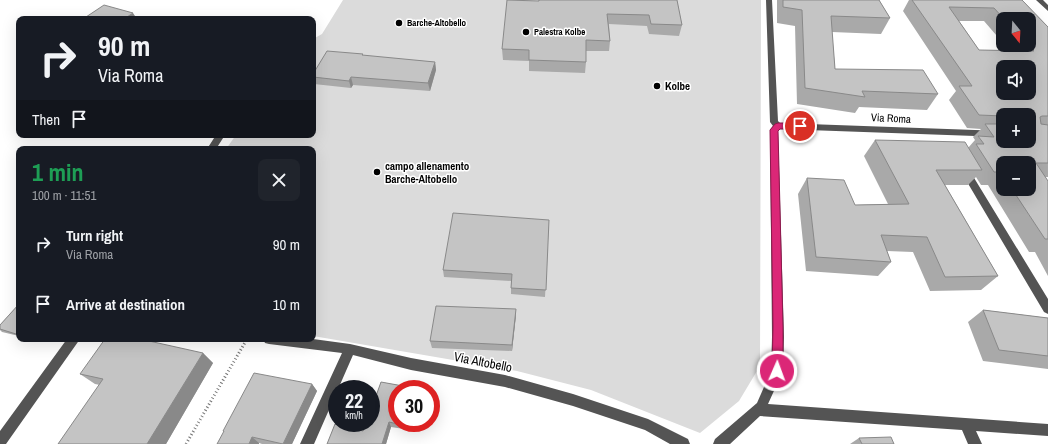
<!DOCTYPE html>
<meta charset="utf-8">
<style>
:root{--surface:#171b24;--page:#20242c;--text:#f1f3f6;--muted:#9ea1a6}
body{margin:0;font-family:"Archivo Narrow",sans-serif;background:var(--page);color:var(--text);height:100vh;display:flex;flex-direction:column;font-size:15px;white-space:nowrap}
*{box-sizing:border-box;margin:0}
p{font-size:13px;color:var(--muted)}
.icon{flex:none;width:22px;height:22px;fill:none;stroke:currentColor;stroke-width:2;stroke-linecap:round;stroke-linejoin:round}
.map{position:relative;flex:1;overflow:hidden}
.details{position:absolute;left:16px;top:146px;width:300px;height:196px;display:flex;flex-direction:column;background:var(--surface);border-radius:8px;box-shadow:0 4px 16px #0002}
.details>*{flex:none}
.guide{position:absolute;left:16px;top:16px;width:300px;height:122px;border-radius:8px;box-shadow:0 4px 16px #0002;background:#171b24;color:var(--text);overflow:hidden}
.needle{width:26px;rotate:162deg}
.buttons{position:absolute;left:996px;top:12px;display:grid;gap:8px}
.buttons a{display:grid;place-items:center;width:40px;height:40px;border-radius:8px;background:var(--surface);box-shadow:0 4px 16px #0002;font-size:20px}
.speed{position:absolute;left:328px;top:380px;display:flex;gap:8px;font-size:20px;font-weight:700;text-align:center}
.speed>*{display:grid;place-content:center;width:52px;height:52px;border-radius:50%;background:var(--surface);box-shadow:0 4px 16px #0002;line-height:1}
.speed small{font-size:10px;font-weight:400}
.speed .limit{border:6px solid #d22;background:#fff;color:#111}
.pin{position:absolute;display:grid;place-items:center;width:34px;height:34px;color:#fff;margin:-17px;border:2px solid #fff;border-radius:50%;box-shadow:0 1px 4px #0007}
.me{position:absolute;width:44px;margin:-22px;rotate:2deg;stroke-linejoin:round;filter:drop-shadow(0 0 3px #0008)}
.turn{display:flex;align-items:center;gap:14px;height:84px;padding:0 16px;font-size:18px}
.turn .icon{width:52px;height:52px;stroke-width:2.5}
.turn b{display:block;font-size:28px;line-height:34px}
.then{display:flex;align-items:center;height:38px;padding:0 16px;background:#0003;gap:8px;font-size:15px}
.round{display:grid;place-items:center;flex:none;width:42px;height:42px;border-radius:8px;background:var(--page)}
.overview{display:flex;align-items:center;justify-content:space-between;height:68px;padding:0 16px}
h1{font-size:24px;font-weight:700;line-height:30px;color:#1e9e55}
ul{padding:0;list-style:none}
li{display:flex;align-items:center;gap:12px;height:60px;padding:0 16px}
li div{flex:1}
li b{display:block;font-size:15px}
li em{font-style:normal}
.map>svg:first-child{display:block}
</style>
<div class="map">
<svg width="1048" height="444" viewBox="0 0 1048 444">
<rect width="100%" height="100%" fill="#fff"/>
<!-- green -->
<path fill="#dbdbdb" d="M343,0H761L760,366L739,401L700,433L591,390L517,371L313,336V149H226L236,135H313V39L322,34Z"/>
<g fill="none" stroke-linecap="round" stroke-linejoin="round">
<!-- path -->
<path stroke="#767676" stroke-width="3" stroke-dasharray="1 2.5" stroke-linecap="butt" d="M186,444L247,339"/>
<!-- minor -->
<path fill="#545454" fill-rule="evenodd" d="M766,0H772L778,121L780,123L1003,131V137L780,129L778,131L784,337L783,371L768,404L1048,424V436L976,431L982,444H968L962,430L760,416L730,444H713L715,439L757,403L771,371L772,337L770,130L773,126L770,122Z
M1036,0H1043L1048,5V11Z
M216,135H225L216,149H207Z
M965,167L968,168L1048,299V314L1044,312L960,170Z
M67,339H80L6,444H0V431Z
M263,339H313L350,344L411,358L505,375L573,394L648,419L688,439L690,444H670L645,430L573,406L505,387L411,370L353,355L314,444H300L342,353L269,344L265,343Z"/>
</g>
<!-- wall -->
<path fill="#a9a9a9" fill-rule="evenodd" d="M539,0H677L682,25L679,36L649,34L647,26L609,24L610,41L609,51H586V62L585,73L529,71V61L503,60L502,49Z
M777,0H879L890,18L881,34L832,32L835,69L938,94L927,110L859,107L855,113L797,104L795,26L777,23Z
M909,0H1022L1048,27V177H1045L1048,181V276L1035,252H1029L988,185H981L976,177L968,185H945L998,276L981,290L930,291L913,252L887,251L891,262L878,276L806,271L798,194L807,178L855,205L888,204L864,156L875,140L968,148L975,140L973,137L981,129L967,128L949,100L956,91L903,11ZM1003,19H1029V45H1005L1010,50H979L959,21H984L1003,43ZM1003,115H1029L1003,141ZM1003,163L1029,189H1003Z
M363,54V56L435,62L436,70L430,91L353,85L351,88L314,84L313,81V74Z
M549,220L545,297L511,294V281L444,277L443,270Z
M19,304V336L2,332L0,330V325Z
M983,310L1048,318V369L983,361L968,322Z
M516,315L512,351L432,348L430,341Z
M203,353L213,363L166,444H58L100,385L95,384L80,374Z
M381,382L414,388L415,389H397V423H407L404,429L391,427L386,444H327L335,424L363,431L366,423H371V410Z
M312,384L317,391L292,444H262L259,443V444H217L224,432L223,431Z
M859,438L894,444H850Z"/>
<!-- shaded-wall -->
<path fill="#898989" d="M133,13L137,19H124Z
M435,62L436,70L430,91L428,83Z
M351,77L353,85L351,88L349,81Z
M516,309V315L512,351V345Z
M19,330V336L16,334Z
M203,353L213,363L166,444H147Z
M312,384L317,391L292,444H283Z
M389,422L391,427L386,444H382Z
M403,423H407L404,429L402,425Z
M252,437L259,443V444H249Z"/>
<!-- building -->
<path fill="#c4c4c4" stroke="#898989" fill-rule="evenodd" d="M507,0L539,1V0H677L682,25L651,24L649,15L607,14L610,41L586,40V62L529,60V50L502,49Z
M783,0H879L890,18L831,16L835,69L923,70L938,94L862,91L865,97L805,88L802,10L783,7Z
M912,0H1022L1048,27V116H1042L1040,117L1041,124L1048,125V163H1036L1048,181V239H1045L1012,189H1029V163H1003V175L1001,172H994L976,144H984L978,136L994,137L985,124H1003V141H1029V115H1003V116L979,115L959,86H972ZM949,7L994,8L1004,19H1029V45H1028L1034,51L979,50ZM1003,67H1029V93H1003Z
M104,5L133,13L124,19H83Z
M327,51L363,54L362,55L435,62L428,83L351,77L349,81L313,77V74Z
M875,140L965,142L982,170H936L998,276L945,277L927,237L881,235L891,262L816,257L807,178L844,180L855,205L909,204Z
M453,213L549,220L546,290L511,288L512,274L443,270Z
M19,304V330L16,334L0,329V325Z
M436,306L516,309L512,345L430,341Z
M983,310L1048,318V356L999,350Z
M105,339H140L203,353L147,444H58L103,379L80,374Z
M254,373L312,384L283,444L252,437L249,444H217L224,431H223Z
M381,382L414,388V389H397V423H403L402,425L389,422L382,444H327L335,424L363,431L366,423H371V410Z
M891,437L894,444H862L859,438Z"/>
<!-- route -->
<path fill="#db2777" stroke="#8e194d" d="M778,123H800L804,126L800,129H780L778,131L783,327V371L781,374L777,376L773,374L772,371L773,327L770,130L775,124Z"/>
<!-- markers -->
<g fill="#000" stroke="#fff" stroke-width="1.5">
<circle cx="399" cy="23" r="4"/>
<circle cx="526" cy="32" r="4"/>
<circle cx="657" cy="86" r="4"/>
<circle cx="377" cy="172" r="4"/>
</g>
<g text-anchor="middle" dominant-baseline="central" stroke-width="3" stroke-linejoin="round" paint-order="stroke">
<!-- far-poi labels -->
<g font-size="9" font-weight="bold" fill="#000" stroke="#fff" text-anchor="start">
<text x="407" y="23">Barche-Altobello</text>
<text x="534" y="32">Palestra Kolbe</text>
</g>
<!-- poi labels -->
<g font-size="11" font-weight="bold" fill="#000" stroke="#fff" text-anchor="start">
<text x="665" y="86">Kolbe</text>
<text x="385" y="166">campo allenamento<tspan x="385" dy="13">Barche-Altobello</tspan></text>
</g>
<!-- street labels -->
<g font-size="11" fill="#000" stroke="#fff">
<text transform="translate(891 118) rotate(3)">Via Roma</text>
</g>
<!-- near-street labels -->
<g font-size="13" fill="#000" stroke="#fff">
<text transform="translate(483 362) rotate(11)">Via Altobello</text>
</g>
</g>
</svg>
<div class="buttons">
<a><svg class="needle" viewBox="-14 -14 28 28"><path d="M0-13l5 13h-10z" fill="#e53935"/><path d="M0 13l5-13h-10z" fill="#9ea1a6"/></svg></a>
<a><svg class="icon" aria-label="sound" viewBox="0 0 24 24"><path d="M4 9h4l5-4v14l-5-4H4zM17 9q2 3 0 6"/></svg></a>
<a>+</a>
<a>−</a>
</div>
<div class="speed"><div>22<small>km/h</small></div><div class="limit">30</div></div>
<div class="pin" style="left:800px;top:126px;background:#d93025"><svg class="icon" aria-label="arrive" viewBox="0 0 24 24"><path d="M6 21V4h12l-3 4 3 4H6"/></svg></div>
<svg class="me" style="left:777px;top:371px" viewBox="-20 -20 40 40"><circle r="17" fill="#db2777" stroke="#fff" stroke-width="3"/><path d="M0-11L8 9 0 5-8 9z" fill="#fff"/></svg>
<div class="guide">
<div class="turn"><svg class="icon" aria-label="right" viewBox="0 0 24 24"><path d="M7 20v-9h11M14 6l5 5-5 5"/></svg><div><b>90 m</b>Via Roma</div></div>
<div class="then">Then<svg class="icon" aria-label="arrive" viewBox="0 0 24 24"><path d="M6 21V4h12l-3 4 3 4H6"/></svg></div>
</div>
<section class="details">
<div class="overview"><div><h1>1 min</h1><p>100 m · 11:51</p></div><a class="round"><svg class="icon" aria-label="close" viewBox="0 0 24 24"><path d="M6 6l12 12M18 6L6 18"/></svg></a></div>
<ul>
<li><svg class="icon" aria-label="right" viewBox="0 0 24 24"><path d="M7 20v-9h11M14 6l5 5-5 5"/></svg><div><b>Turn right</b><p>Via Roma</p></div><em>90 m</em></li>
<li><svg class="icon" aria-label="arrive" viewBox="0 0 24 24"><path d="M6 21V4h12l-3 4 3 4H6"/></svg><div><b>Arrive at destination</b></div><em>10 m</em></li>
</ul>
</section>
</div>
